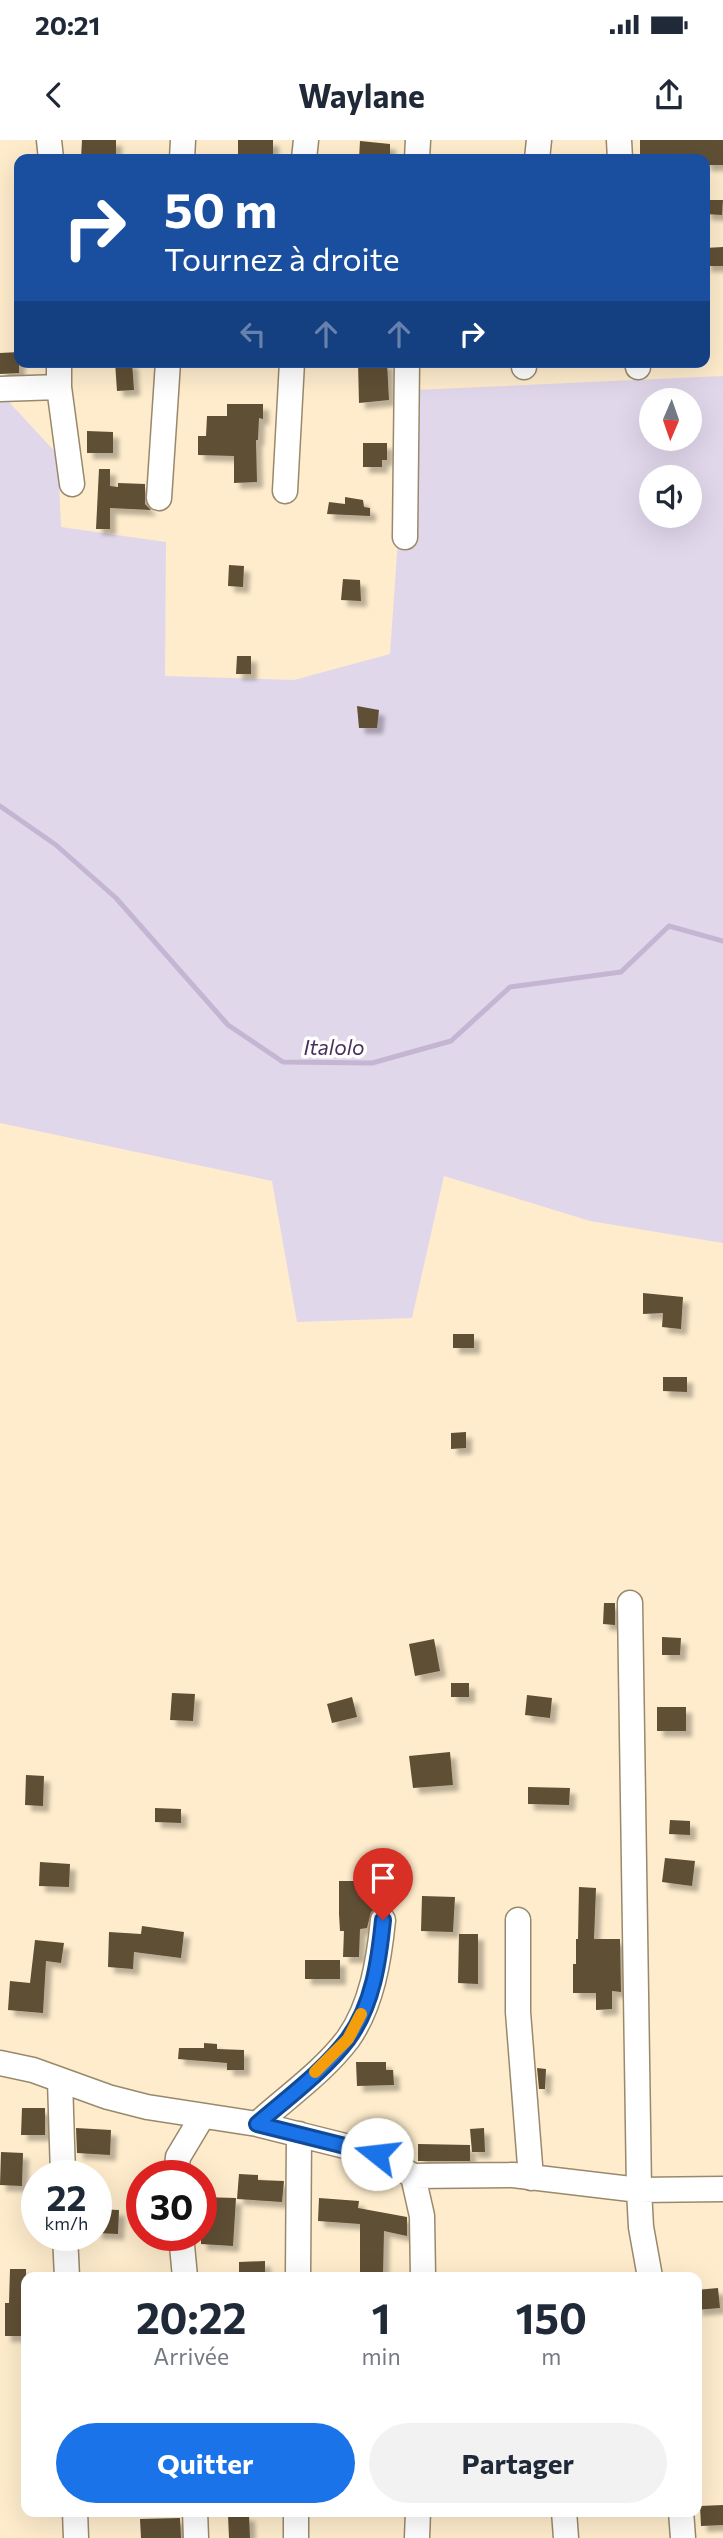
<!DOCTYPE html>
<html lang="fr">
<meta charset="utf-8">
<style>
:root{--surface:#fff;--page:#f2f2f3;--text:#1f2937;--muted:#747a83;--accent:#1a73e8}
body{margin:0;font-family:Commissioner,sans-serif;background:var(--page);color:var(--text);height:100vh;display:flex;flex-direction:column;font-size:26px;white-space:nowrap}
*{box-sizing:border-box;margin:0}
p{font-size:23px;color:var(--muted)}
.icon{flex:none;width:38px;height:38px;fill:none;stroke:currentColor;stroke-width:2;stroke-linecap:round;stroke-linejoin:round}
.map{position:relative;flex:1;overflow:hidden}
.panel{position:absolute;left:21px;top:2132px;width:681px;height:245px;display:flex;flex-direction:column;background:var(--surface);border-radius:14px;box-shadow:0 7px 28px #0002}
.panel>*{flex:none}
.top-card{position:absolute;left:14px;top:14px;width:696px;height:214px;border-radius:14px;box-shadow:0 7px 28px #0002;background:#1a4fa0;color:#fff;overflow:hidden}
.needle{width:46px;rotate:182deg}
.buttons{position:absolute;left:639px;top:248px;display:grid;gap:14px}
.buttons a{display:grid;place-items:center;width:63px;height:63px;border-radius:50%;background:var(--surface);box-shadow:0 7px 28px #0002;font-size:35px}
.speed{position:absolute;left:21px;top:2020px;display:flex;gap:14px;font-size:35px;font-weight:700;text-align:center}
.speed>*{display:grid;place-content:center;width:91px;height:91px;border-radius:50%;background:var(--surface);box-shadow:0 7px 28px #0002;line-height:1}
.speed small{font-size:18px;font-weight:400}
.speed .limit{border:10px solid #d22;background:#fff;color:#111}
.pin{position:absolute;display:grid;place-items:center;width:60px;height:60px;color:#fff;margin:-72px -30px;border-radius:50% 50% 50% 0;rotate:-45deg;box-shadow:0 0 7px #0007}
.pin .icon{rotate:45deg}
.me{position:absolute;width:77px;margin:-38px;rotate:286deg;stroke-linejoin:round;filter:drop-shadow(0 0 5px #0008)}
.turn{display:flex;align-items:center;gap:24px;height:147px;padding:0 35px;font-size:32px}
.turn .icon{width:91px;height:91px;stroke-width:2.5}
.turn b{display:block;font-size:49px;line-height:60px}
.lanes{display:flex;align-items:center;height:66px;padding:0 35px;background:#0003;justify-content:center;gap:35px;direction:ltr}
.lanes .off{opacity:.35}
.eta{display:flex;justify-content:space-evenly;align-items:center;height:119px;text-align:center}
.eta b{font-size:42px;font-weight:700;line-height:49px}
.action{display:flex;gap:14px;margin-top:auto;padding:14px 35px}
.action a{flex:1;height:80px;border-radius:42px;background:var(--accent);color:#fff;font-size:28px;font-weight:700;line-height:80px;text-align:center}
.action a+a{background:var(--page);color:var(--text)}
.status{display:flex;justify-content:space-between;align-items:center;height:49px;padding:0 35px;background:var(--surface);direction:ltr}
.status svg{height:19px;fill:currentColor}
header{display:flex;justify-content:space-between;align-items:center;height:91px;padding:0 35px;background:var(--surface);font-size:32px;font-weight:700}
.map>svg:first-child{display:block}
</style>
<div class="status"><b>20:21</b><svg viewBox="0 0 49 12"><path d="M0 12V9h3v3zM5 12V6h3v6zM10 12V3h3v9zM15 12V0h3v12zM26 1h20v11H26zM47 4h2v5h-2z"/></svg></div>
<header><svg class="icon" aria-label="back" viewBox="0 0 24 24"><path d="M15 5l-7 7 7 7"/></svg>Waylane<svg class="icon" aria-label="share" viewBox="0 0 24 24"><path d="M12 15V3M7 8l5-5 5 5M5 13v7h14v-7"/></svg></header>
<div class="map">
<svg width="723" height="2398" viewBox="0 0 723 2398">
<defs>
<filter id="shadow"><feDropShadow dx="6" dy="6" stdDeviation="2" flood-color="#0004"/></filter>
</defs>
<rect width="100%" height="100%" fill="#feeccc"/>
<!-- green -->
<path fill="#e1d7eb" fill-rule="evenodd" d="M723,236V1103L590,1081L444,1036L412,1178L297,1182L272,1041L0,983V262H9L58,315L61,387L166,402L165,536L294,540L390,514L404,313L414,250ZM651,261H690V299H651ZM651,338H690V376H651Z"/>
<g fill="none" stroke-linecap="round" stroke-linejoin="round">
<!-- stream -->
<path stroke="#c4b5d2" stroke-width="5" d="M0,666L56,705L116,758L228,885L283,922L372,923L451,901L510,847L621,832L669,786L723,801"/>
</g>
<!-- building -->
<path fill="#5e4f34" filter="url(#shadow)" d="M82,0H116V19H81Z
M238,0H273V19H238Z
M640,0H723V25H705V19H640Z
M360,1L390,4V19H359Z
M705,60H723L722,75L705,74Z
M723,107V126H705V108Z
M19,212V233L0,234V213Z
M115,222H132L134,250L117,251Z
M358,222H387L389,260L359,263Z
M227,264H263V279L259,278L258,300H256L257,342L234,343V316L198,315V296H206L207,276H227Z
M87,291L113,292V313H87Z
M363,303H387V320H382V327H363Z
M99,329H110V346L118,347V343L145,344V364L151,370L110,368V389H96Z
M345,357L363,360L364,367L370,368V376L327,374L329,362L345,364Z
M229,425L244,426L243,447L228,446Z
M343,439L360,440L361,461L341,460Z
M237,516H251V534H236Z
M357,566L379,570L377,588H359Z
M643,1153L683,1157L681,1189L662,1187L663,1173L643,1174Z
M453,1194H474V1208H453Z
M663,1237H687V1252L663,1251Z
M466,1292V1308L451,1309V1293Z
M604,1463H615V1485L603,1484Z
M662,1497L681,1498L680,1515H662Z
M434,1499L440,1531L415,1536L409,1504Z
M451,1543H469V1557H451Z
M172,1553L195,1554L193,1581L170,1580Z
M527,1555L552,1558L550,1578L525,1575Z
M352,1557L357,1577L332,1583L327,1564Z
M657,1567H686V1591H657Z
M450,1612L453,1645L413,1648L409,1616Z
M26,1635L44,1636L43,1666L25,1665Z
M528,1647L570,1648L569,1665L528,1664Z
M155,1668L181,1669V1683L155,1682Z
M670,1680L690,1681V1695L669,1694Z
M665,1718L695,1721L692,1746L662,1742Z
M40,1722L70,1724L69,1747L39,1746Z
M359,1738H379V1766L371,1772L367,1788L360,1789L359,1817H343L344,1791H340L339,1774V1741H359Z
M579,1747L596,1748L594,1799H620L621,1852L612,1851V1869L596,1870V1853H573V1824H576V1799H578Z
M422,1756L455,1757L453,1792L421,1791Z
M142,1786L184,1792L181,1818L134,1812L133,1829L108,1827L109,1792L141,1794Z
M459,1794H478V1844L458,1843Z
M35,1800L64,1803L61,1823L46,1821L43,1873L8,1870L10,1841L30,1843Z
M305,1820H340V1839H305Z
M204,1903L217,1904V1909L244,1910V1930H227V1923L178,1919L179,1908H204Z
M356,1922H386V1930H393L394,1945L357,1946Z
M537,1928L546,1929L545,1949H539Z
M22,1968H45V1995H21Z
M76,1988L111,1990L110,2015L77,2013Z
M484,1988L485,2012H472L470,1989Z
M418,2004L470,2005V2021H418Z
M1,2012L23,2013L22,2046L0,2045Z
M239,2034L258,2035V2040L284,2041L282,2062L237,2059Z
M201,2057L236,2058L233,2106L201,2104Z
M319,2058L359,2061L358,2068L407,2077V2096L384,2091L383,2137H360V2084L318,2081Z
M96,2069L119,2070L118,2094L96,2093Z
M265,2121V2137H239V2122Z
M10,2129H26V2196H5V2163H9Z
M718,2148L720,2168L696,2170V2150Z
M723,2365V2385L701,2386L700,2366Z
M228,2375H249L250,2398H229Z
M180,2378L181,2398H141L140,2379Z"/>
<g fill="none" stroke-linecap="round" stroke-linejoin="round">
<defs>
<path id="minor" d="M49,0L51,19
M619,0L620,19
M182,19L183,0
M304,19L306,0
M417,19L418,0
M537,19L539,0
M59,222V247L72,344
M637,222L638,227
M524,227V222
M0,249L59,247
M285,351L292,222
M159,358L168,222
M405,397L407,222
M630,1463L639,2050L641,2087L650,2137
M518,1780V1872L531,2038
M0,1923L33,1930L108,1957L147,1967L257,1984L377,2014L413,2036L513,2035L639,2050L723,2049
M60,1940L63,2035
M257,1984C287,1957 324,1931 348,1899C372,1865 379,1820 383,1780
M176,2035L178,2017L202,1977
M413,2036L422,2076L423,2137
M65,2095L67,2137
M181,2095L185,2137
M298,2137L299,1994
M75,2371L76,2398
M195,2371L196,2398
M564,2371L566,2398
M681,2371L683,2398
M296,2398V2371
M417,2398L418,2371"/>
</defs>
<!-- minor casing -->
<use href="#minor" stroke="#99896c" stroke-width="27"/>
<!-- minor -->
<use href="#minor" stroke="#fff" stroke-width="24"/>
</g>
<g fill="none" stroke-linecap="round" stroke-linejoin="round">
<defs>
<path id="route" d="M377,2014L257,1984C287,1958 324,1931 348,1899C373,1865 379,1820 383,1780"/>
</defs>
<!-- route casing -->
<use href="#route" stroke="#114b97" stroke-width="18"/>
<!-- route -->
<use href="#route" stroke="#1a73e8" stroke-width="12"/>
<!-- slow -->
<path stroke="#f59e0b" stroke-width="12" d="M315,1932L348,1899L361,1874"/>
</g>
<g text-anchor="middle" dominant-baseline="central" stroke-width="7" stroke-linejoin="round" paint-order="stroke">
<!-- water labels -->
<g font-size="21" font-style="italic" fill="#473059" stroke="#fff">
<text x="334" y="906">Italolo</text>
</g>
</g>
</svg>
<div class="buttons">
<a><svg class="needle" viewBox="-14 -14 28 28"><path d="M0-13l5 13h-10z" fill="#e53935"/><path d="M0 13l5-13h-10z" fill="#747a83"/></svg></a>
<a><svg class="icon" aria-label="sound" viewBox="0 0 24 24"><path d="M4 9h4l5-4v14l-5-4H4zM17 9q2 3 0 6"/></svg></a>
</div>
<div class="speed"><div>22<small>km/h</small></div><div class="limit">30</div></div>
<div class="pin" style="left:383px;top:1780px;background:#d93025"><svg class="icon" aria-label="arrive" viewBox="0 0 24 24"><path d="M6 21V4h12l-3 4 3 4H6"/></svg></div>
<svg class="me" style="left:377px;top:2014px" viewBox="-20 -20 40 40"><circle r="19" fill="#fff"/><path d="M0-13L10 11 0 6-10 11z" fill="#1a73e8"/></svg>
<div class="top-card">
<div class="turn"><svg class="icon" aria-label="right" viewBox="0 0 24 24"><path d="M7 20v-9h11M14 6l5 5-5 5"/></svg><div><b>50 m</b>Tournez à droite</div></div>
<div class="lanes"><svg class="icon off" aria-label="left" viewBox="0 0 24 24"><path d="M17 20v-9H6M10 6l-5 5 5 5"/></svg><svg class="icon off" aria-label="ahead" viewBox="0 0 24 24"><path d="M12 20V5M6 11l6-6 6 6"/></svg><svg class="icon off" aria-label="ahead" viewBox="0 0 24 24"><path d="M12 20V5M6 11l6-6 6 6"/></svg><svg class="icon" aria-label="right" viewBox="0 0 24 24"><path d="M7 20v-9h11M14 6l5 5-5 5"/></svg></div>
</div>
<section class="panel">
<div class="eta">
<div><b>20:22</b><p>Arrivée</p></div>
<div><b>1</b><p>min</p></div>
<div><b>150</b><p>m</p></div>
</div>
<div class="action"><a>Quitter</a><a>Partager</a></div>
</section>
</div>
